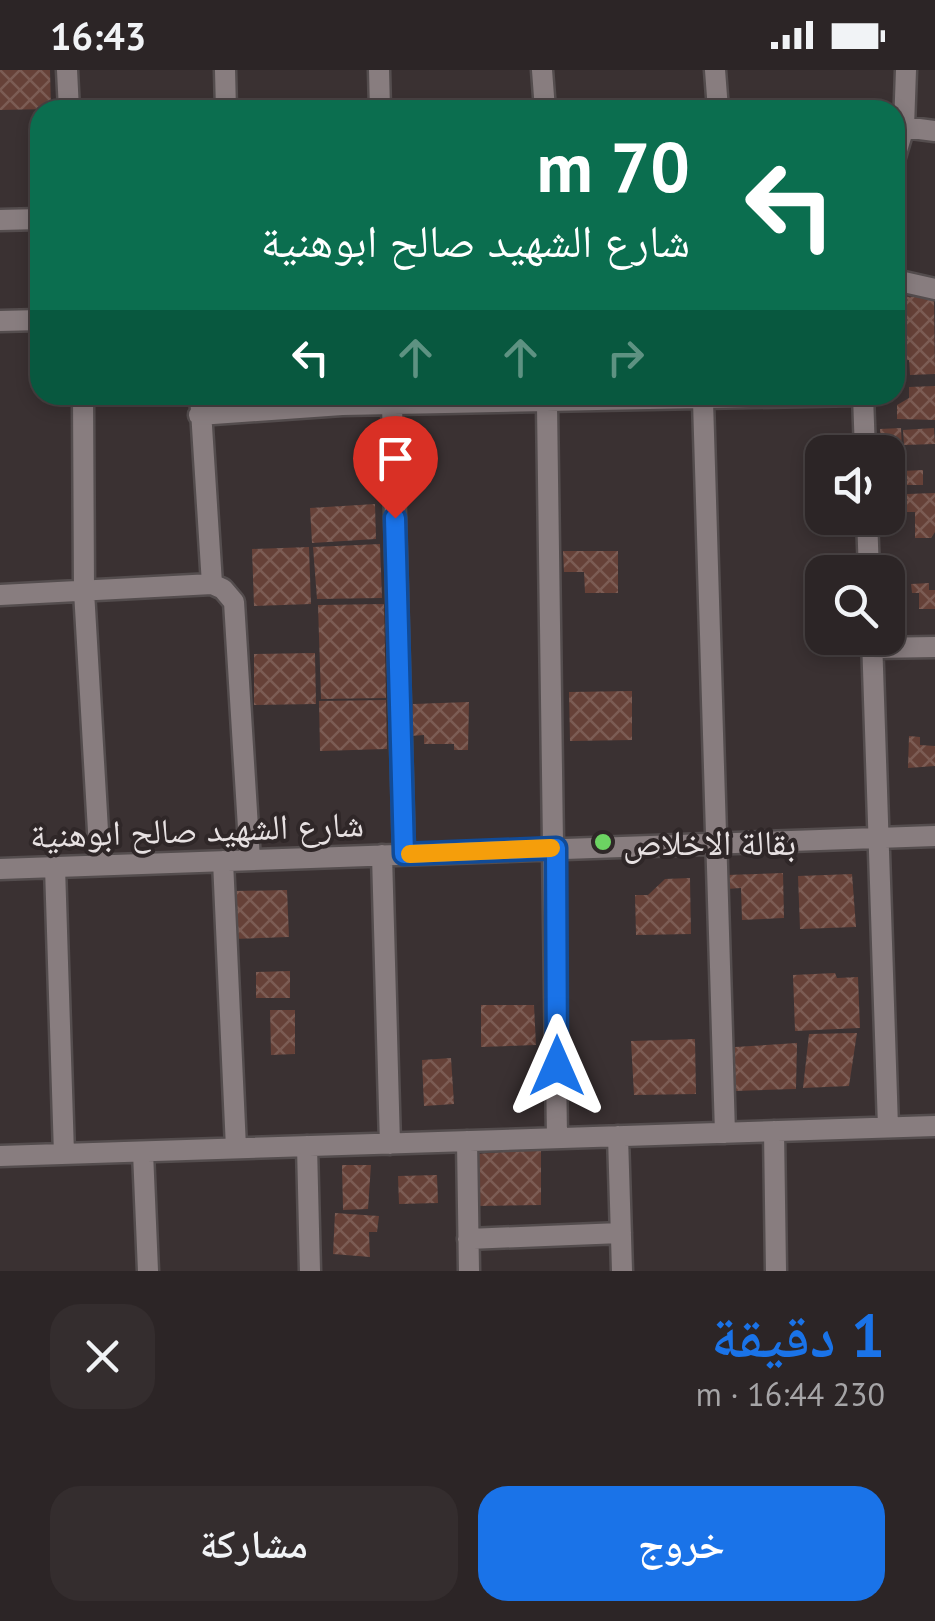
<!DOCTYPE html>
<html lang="ar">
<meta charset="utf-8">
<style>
:root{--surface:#2c2526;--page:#342d2e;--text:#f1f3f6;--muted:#a6a5a7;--line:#484243;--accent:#1a73e8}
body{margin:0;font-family:"PT Sans","Noto Naskh Arabic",sans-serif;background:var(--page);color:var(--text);direction:rtl;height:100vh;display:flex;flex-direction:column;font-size:38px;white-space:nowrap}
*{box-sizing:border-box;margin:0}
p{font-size:32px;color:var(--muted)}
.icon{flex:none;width:55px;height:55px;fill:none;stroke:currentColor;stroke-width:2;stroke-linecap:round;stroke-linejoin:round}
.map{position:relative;height:1201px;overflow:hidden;direction:ltr}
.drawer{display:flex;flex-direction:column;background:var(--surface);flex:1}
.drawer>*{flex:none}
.hud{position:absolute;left:30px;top:30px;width:875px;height:305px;border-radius:30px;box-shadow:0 5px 15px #0003,0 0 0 2px var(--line);direction:rtl;background:#0b6e4f;color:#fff;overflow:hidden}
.fabs{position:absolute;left:805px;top:365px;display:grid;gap:20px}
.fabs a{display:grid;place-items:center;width:100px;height:100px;border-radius:20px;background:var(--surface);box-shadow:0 5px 15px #0003,0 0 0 2px var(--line);font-size:50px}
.pin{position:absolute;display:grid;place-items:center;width:85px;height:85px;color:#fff;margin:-102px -42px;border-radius:50% 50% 50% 0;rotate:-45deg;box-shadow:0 0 10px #0007}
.pin .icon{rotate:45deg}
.me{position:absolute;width:110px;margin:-55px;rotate:0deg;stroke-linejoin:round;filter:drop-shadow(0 0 8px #0008)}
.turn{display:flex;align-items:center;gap:35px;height:210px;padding:0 50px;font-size:45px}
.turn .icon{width:130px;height:130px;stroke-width:2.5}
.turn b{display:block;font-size:70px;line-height:85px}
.lanes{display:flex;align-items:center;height:95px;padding:0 50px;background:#0003;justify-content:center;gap:50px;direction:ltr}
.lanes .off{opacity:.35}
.round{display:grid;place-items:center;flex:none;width:105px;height:105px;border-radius:30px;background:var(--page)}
.summary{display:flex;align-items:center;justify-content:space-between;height:170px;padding:0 50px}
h1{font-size:60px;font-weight:600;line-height:75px;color:var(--accent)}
.primary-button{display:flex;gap:20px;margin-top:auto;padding:20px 50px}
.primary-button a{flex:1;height:115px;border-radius:30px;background:var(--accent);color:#fff;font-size:40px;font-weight:600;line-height:115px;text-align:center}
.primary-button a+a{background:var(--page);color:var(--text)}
.status{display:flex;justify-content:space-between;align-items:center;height:70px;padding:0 50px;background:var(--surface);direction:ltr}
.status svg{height:28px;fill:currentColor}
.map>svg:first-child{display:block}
</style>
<div class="status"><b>16:43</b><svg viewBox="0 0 49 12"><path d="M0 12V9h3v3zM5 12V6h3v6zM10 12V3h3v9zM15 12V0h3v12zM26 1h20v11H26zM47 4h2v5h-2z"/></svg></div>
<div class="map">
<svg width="935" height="1201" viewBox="0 0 935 1201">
<defs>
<pattern id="building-cross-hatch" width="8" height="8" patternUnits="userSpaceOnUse" patternTransform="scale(2.5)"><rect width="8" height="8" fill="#664138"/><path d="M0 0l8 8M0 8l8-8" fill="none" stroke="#7c5c54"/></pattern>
</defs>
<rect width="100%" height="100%" fill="#3a3132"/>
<!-- building -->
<path fill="url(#building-cross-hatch)" d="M0,0H50L51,39L0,40Z
M934,226L935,304L910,305L909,290L895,291V227Z
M935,316V350L897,349V335L909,328V317Z
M901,358L902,380L881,381L880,359Z
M934,358L935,374L904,375L903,360Z
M923,400V415H901V401Z
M935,423V462L931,468H915V442H907V424Z
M375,434L376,469L312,473L310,438Z
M380,474L382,528L317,529L313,477Z
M309,477L311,534L254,536L252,479Z
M563,481H618V523H585L584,502H564Z
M929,513V520H935V539H919V523H912L911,514Z
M384,534L386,628L321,629L318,535Z
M315,583L316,634L254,635V584Z
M632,621V670L570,671L569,622Z
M386,630L387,679L320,681L319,631Z
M469,632L468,680H454V674H424V665L411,666L413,634Z
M909,666L920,667V675L935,676V696L908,698Z
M783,803L784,848L742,850L741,818L727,819L726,805Z
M852,804L856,857L800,859L798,806Z
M690,808L691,864L636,865L635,825H648L665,809Z
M287,820L289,867L233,869L235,821Z
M290,901V928H256V902Z
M835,903L837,908L858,907L860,958L795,961L793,905Z
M481,935H534L536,975L481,977Z
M270,940H295V984L271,985Z
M857,963L849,1016L803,1018L809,964Z
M695,969L696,1024L634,1025L631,971Z
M797,973L796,1019L734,1021L735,977Z
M451,988L454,1034L424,1036L422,990Z
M541,1079V1135L476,1136V1084Z
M342,1095H371L368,1139L343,1140Z
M437,1105L438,1133L399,1134L398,1106Z
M335,1143L379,1146L377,1162H369L370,1187L333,1184Z"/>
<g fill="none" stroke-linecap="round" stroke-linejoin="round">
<defs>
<path id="minor" d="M67,0L69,40
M225,0L226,40
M379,0L380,40
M542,0L545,40
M715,0L718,40
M904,57L935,61
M895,87L904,57L906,0
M0,150L40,149
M895,210L935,219
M0,251L40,250
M83,325L84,521L100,795
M200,325L212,514
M863,325L865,382
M703,331L725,1063
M392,335L404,784
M547,335L557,1068
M199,345L342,335L859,325
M867,448L869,502
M0,525L212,514L223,519L234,532L250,790
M872,568L888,1057
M872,578L935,577
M382,785L390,1074
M223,791L236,1078
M55,797L64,1084
M0,799L935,766
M774,1061L776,1201
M618,1066L622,1201
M467,1071L469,1201
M307,1076L310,1201
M143,1082L148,1201
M0,1086L935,1056
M468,1169L621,1163"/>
</defs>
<!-- minor casing -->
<use href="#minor" stroke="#544d4e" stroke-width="25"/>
<!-- minor -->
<use href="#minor" stroke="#887d7f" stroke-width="20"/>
</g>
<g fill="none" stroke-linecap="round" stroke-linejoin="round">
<defs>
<path id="route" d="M395,448L404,784L556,778L557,996"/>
</defs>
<!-- route casing -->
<use href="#route" stroke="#114b97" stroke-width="25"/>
<!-- route -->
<use href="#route" stroke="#1a73e8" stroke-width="18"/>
<!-- slow -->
<path stroke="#f59e0b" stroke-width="18" d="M410,784L551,778"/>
</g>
<!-- markers -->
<circle fill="#6cd362" stroke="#2f2728" stroke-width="4" cx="603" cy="772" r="10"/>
<g text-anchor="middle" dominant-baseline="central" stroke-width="8" stroke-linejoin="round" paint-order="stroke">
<!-- street labels -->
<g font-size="35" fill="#e7e1e2" stroke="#2f2728">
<text transform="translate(197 759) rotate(-2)">شارع الشهيد صالح ابوهنية</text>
</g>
<!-- poi labels -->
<g font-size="35" fill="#e7e1e2" stroke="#2f2728" text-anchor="start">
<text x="623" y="772">بقالة الاخلاص</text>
</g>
</g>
</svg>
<div class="fabs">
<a><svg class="icon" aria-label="sound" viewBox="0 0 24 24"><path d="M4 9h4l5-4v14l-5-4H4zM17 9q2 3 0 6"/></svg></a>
<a><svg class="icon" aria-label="search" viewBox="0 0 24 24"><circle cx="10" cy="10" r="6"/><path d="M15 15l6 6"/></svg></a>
</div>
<div class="pin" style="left:395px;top:448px;background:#d93025"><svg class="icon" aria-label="arrive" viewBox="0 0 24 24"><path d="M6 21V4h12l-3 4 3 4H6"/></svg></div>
<svg class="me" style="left:557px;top:996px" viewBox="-20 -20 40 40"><path d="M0-17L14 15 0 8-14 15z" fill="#1a73e8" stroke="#fff" stroke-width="4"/></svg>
<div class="hud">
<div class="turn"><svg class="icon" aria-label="left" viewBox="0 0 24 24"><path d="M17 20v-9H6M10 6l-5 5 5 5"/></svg><div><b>70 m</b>شارع الشهيد صالح ابوهنية</div></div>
<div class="lanes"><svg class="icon" aria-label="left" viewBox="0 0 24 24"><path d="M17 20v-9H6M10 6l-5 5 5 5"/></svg><svg class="icon off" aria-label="ahead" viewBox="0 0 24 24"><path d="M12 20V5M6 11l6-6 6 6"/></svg><svg class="icon off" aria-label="ahead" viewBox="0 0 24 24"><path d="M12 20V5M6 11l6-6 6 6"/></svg><svg class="icon off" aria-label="right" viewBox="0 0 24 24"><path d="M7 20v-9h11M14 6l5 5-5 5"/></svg></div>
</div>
</div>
<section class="drawer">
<div class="summary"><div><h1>1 دقيقة</h1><p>230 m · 16:44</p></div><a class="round"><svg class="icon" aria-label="close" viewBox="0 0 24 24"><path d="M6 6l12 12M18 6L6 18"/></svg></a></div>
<div class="primary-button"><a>خروج</a><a>مشاركة</a></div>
</section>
